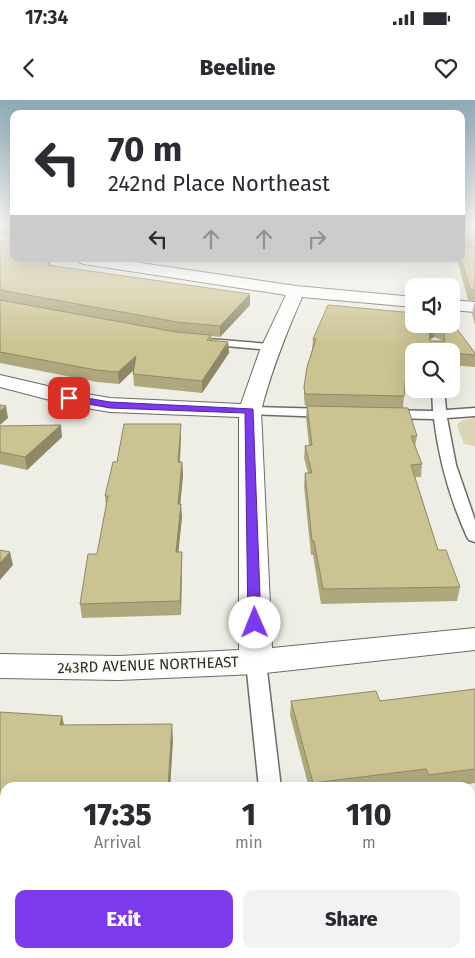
<!DOCTYPE html>
<style>
:root{--surface:#fff;--page:#f2f2f3;--text:#2b2b33;--muted:#7c7c81;--accent:#7c3aed}
body{margin:0;font-family:"Fira Sans",sans-serif;background:var(--page);color:var(--text);height:100vh;display:flex;flex-direction:column;font-size:19px;white-space:nowrap}
*{box-sizing:border-box;margin:0}
p{font-size:16px;color:var(--muted)}
.icon{flex:none;width:28px;height:28px;fill:none;stroke:currentColor;stroke-width:2;stroke-linecap:round;stroke-linejoin:round}
.map{position:relative;flex:1;overflow:hidden}
.panel{position:absolute;left:0px;top:682px;width:475px;height:176px;display:flex;flex-direction:column;background:var(--surface);border-radius:15px 15px 0 0;box-shadow:0 5px 20px #0002}
.panel>*{flex:none}
.top-card{position:absolute;left:10px;top:10px;width:455px;height:152px;border-radius:10px;box-shadow:0 5px 20px #0002;background:#fff;color:var(--text);overflow:hidden}
.fabs{position:absolute;left:405px;top:178px;display:grid;gap:10px}
.fabs a{display:grid;place-items:center;width:55px;height:55px;border-radius:10px;background:var(--surface);box-shadow:0 5px 20px #0002;font-size:25px}
.pin{position:absolute;display:grid;place-items:center;width:42px;height:42px;color:#fff;margin:-21px;border-radius:10px;box-shadow:0 2px 8px #0006}
.me{position:absolute;width:55px;margin:-28px;rotate:359deg;stroke-linejoin:round;filter:drop-shadow(0 0 4px #0008)}
.turn{display:flex;align-items:center;gap:18px;height:105px;padding:0 15px;font-size:22px}
.turn .icon{width:65px;height:65px;stroke-width:2.5}
.turn b{display:block;font-size:35px;line-height:42px}
.lanes{display:flex;align-items:center;height:48px;padding:0 15px;background:#0003;justify-content:center;gap:25px;direction:ltr}
.lanes .off{opacity:.35}
.eta{display:flex;justify-content:space-evenly;align-items:center;height:85px;text-align:center}
.eta b{font-size:30px;font-weight:800;line-height:35px}
.cta{display:flex;gap:10px;margin-top:auto;padding:10px 15px}
.cta a{flex:1;height:58px;border-radius:10px;background:var(--accent);color:#fff;font-size:20px;font-weight:800;line-height:58px;text-align:center}
.cta a+a{background:var(--page);color:var(--text)}
.status{display:flex;justify-content:space-between;align-items:center;height:35px;padding:0 25px;background:var(--surface);direction:ltr}
.status svg{height:14px;fill:currentColor}
header{display:flex;justify-content:space-between;align-items:center;height:65px;padding:0 15px;background:var(--surface);font-size:22px;font-weight:800}
.map>svg:first-child{display:block}
</style>
<div class="status"><b>17:34</b><svg viewBox="0 0 49 12"><path d="M0 12V9h3v3zM5 12V6h3v6zM10 12V3h3v9zM15 12V0h3v12zM26 1h20v11H26zM47 4h2v5h-2z"/></svg></div>
<header><svg class="icon" aria-label="back" viewBox="0 0 24 24"><path d="M15 5l-7 7 7 7"/></svg>Beeline<svg class="icon" aria-label="heart" viewBox="0 0 24 24"><path d="M12 20l-8-8c-3-5 5-10 8-4 3-6 11-1 8 4z"/></svg></header>
<div class="map">
<svg width="475" height="858" viewBox="0 0 475 858">
<rect width="100%" height="100%" fill="#efeee6"/>
<!-- green -->
<path fill="#dad5b2" d="M475,318V346L464,344L457,325C461,319 468,319 475,318Z
M470,754H475V858H0V810L5,809V854H470Z"/>
<g fill="none" stroke-linecap="round" stroke-linejoin="round">
<defs>
<path id="service" d="M208,239L270,244L276,247L270,250L204,244L202,242Z
M432,289H444L446,310L475,308V316L447,318L456,365L475,420V442L469,440L467,437C450,399 439,360 434,319L387,318L380,314L387,310L433,311Z
M250,307L328,309L335,313L328,317L245,314L243,311L245,308Z
M256,555L263,557L266,562L281,688H259L246,562L249,557Z
M470,844L475,845V858H445L444,854H470Z
M130,854H169L167,858H128Z"/>
<path id="minor" d="M76,159H114L296,186L414,197V207L302,197C286,234 271,271 261,311L272,548L475,528V550L256,574L119,580L0,578V554L119,556L239,550V317L110,312L69,305L0,287V275L69,291L110,298L241,304L260,250L286,195L84,164L78,162Z
M451,200L475,202V212L451,210Z"/>
</defs>
<!-- service casing -->
<use href="#service" stroke="#6b6b64" stroke-width="3"/>
<!-- minor casing -->
<use href="#minor" stroke="#6b6b64" stroke-width="2"/>
<!-- service -->
<use href="#service" fill="#fff" fill-rule="evenodd"/>
<!-- minor -->
<use href="#minor" fill="#fff" fill-rule="evenodd"/>
</g>
<!-- wall -->
<path fill="#afa87d" fill-rule="evenodd" d="M0,126H14V138L0,136Z
M461,126H475V201L468,200L457,159H461Z
M0,139L50,165L250,194V205L220,237L211,236L212,240L228,242L229,253L202,293L134,286L133,274V270L119,284L97,282L0,263Z
M474,203H475V225L472,214Z
M451,224L475,253V267L451,265V251H414V262L407,261L403,308L417,336L415,347L422,364L421,377H415L438,450L460,487L457,501L321,504L313,455H311L304,386L305,373H308L304,358L305,346L309,345L306,318L307,306H305L304,298V287L312,250L313,239ZM434,237L442,240V241H430V240Z
M0,326L62,337L27,370L0,364Z
M181,336L180,362H182L183,375L180,404L182,417L178,452H182V466L181,515L82,518L80,504L97,454L106,406L105,396L117,362Z
M475,589V683L446,688H425L423,684L394,688H309L290,615L291,601H380Z
M0,612L62,616L64,625L173,639L170,688H5V710L0,709Z"/>
<!-- shaded-wall -->
<path fill="#8e8866" d="M48,159H51L49,175L48,165Z
M250,194V205L220,237V226Z
M436,226L434,237L427,241L429,230Z
M228,242L229,253L202,293V281Z
M136,256L137,267L119,284L118,272Z
M6,306L8,318L0,325V311Z
M181,324V336L179,375L178,362Z
M61,325L62,337L27,370L25,357Z
M182,362L183,375L179,417L178,404Z
M181,404L182,417L177,466L176,452Z
M10,452L13,465L0,480V463Z
M182,452V466L181,515L180,501Z
M62,616L65,631L60,625Z
M172,624L173,639L170,688H168Z"/>
<!-- building -->
<path fill="#cbc391" stroke="#8e8866" fill-rule="evenodd" d="M0,126H14V130L0,127Z
M461,126H475V141L461,137Z
M0,140L14,142V159H48V165L250,194L220,226L177,222L0,190Z
M461,146L475,148V191L470,189L461,159Z
M0,200L176,232L211,235L207,240L228,242L202,281L133,274L136,256L118,272L96,270L0,252Z
M328,205L414,213V224H451V221L475,253V255L451,253V251H426L408,250L404,296L305,294L304,287L307,267L316,239H313ZM436,226L443,229L445,241H430L429,230Z
M0,305L6,306L0,311Z
M307,306L408,308L417,336H411L422,364L411,365L438,450H446L460,487L323,489L314,441H312L305,373H312L305,346L312,345Z
M124,324H181L178,362H182L178,404H181L176,452H182L180,501L80,504L88,454H97L108,396H105L113,362H117Z
M61,325L25,357L0,352V326Z
M0,450L10,452L0,463Z
M475,589V669L429,675L426,669L313,683L291,601L376,591L380,601Z
M0,612L62,616L60,625L172,624L168,688H5V695L0,694Z"/>
<!-- sky -->
<linearGradient id="sky" x2="0" y2="1"><stop stop-color="#8dabb7"/><stop offset="0.51" stop-color="#f8f7f4"/><stop offset="1" stop-color="#f8f7f4" stop-opacity="0"/></linearGradient>
<rect width="475" height="246" fill="url(#sky)"/>
<!-- route -->
<path fill="#7c3aed" stroke="#51269a" d="M69,295L110,302L253,309L261,523L259,526H250L248,523L245,313L110,308L66,300L64,298Z"/>
<g text-anchor="middle" dominant-baseline="central" stroke-width="4.5" stroke-linejoin="round" paint-order="stroke">
<!-- near-street labels -->
<g font-size="15" fill="#2c2c29" stroke="#fcfbf3">
<text transform="translate(148 565) rotate(-2)">243RD AVENUE NORTHEAST</text>
</g>
</g>
</svg>
<div class="fabs">
<a><svg class="icon" aria-label="sound" viewBox="0 0 24 24"><path d="M4 9h4l5-4v14l-5-4H4zM17 9q2 3 0 6"/></svg></a>
<a><svg class="icon" aria-label="search" viewBox="0 0 24 24"><circle cx="10" cy="10" r="6"/><path d="M15 15l6 6"/></svg></a>
</div>
<div class="pin" style="left:69px;top:298px;background:#d93025"><svg class="icon" aria-label="arrive" viewBox="0 0 24 24"><path d="M6 21V4h12l-3 4 3 4H6"/></svg></div>
<svg class="me" style="left:255px;top:523px" viewBox="-20 -20 40 40"><circle r="19" fill="#fff"/><path d="M0-13L10 11 0 6-10 11z" fill="#7c3aed"/></svg>
<div class="top-card">
<div class="turn"><svg class="icon" aria-label="left" viewBox="0 0 24 24"><path d="M17 20v-9H6M10 6l-5 5 5 5"/></svg><div><b>70 m</b>242nd Place Northeast</div></div>
<div class="lanes"><svg class="icon" aria-label="left" viewBox="0 0 24 24"><path d="M17 20v-9H6M10 6l-5 5 5 5"/></svg><svg class="icon off" aria-label="ahead" viewBox="0 0 24 24"><path d="M12 20V5M6 11l6-6 6 6"/></svg><svg class="icon off" aria-label="ahead" viewBox="0 0 24 24"><path d="M12 20V5M6 11l6-6 6 6"/></svg><svg class="icon off" aria-label="right" viewBox="0 0 24 24"><path d="M7 20v-9h11M14 6l5 5-5 5"/></svg></div>
</div>
<section class="panel">
<div class="eta">
<div><b>17:35</b><p>Arrival</p></div>
<div><b>1</b><p>min</p></div>
<div><b>110</b><p>m</p></div>
</div>
<div class="cta"><a>Exit</a><a>Share</a></div>
</section>
</div>
